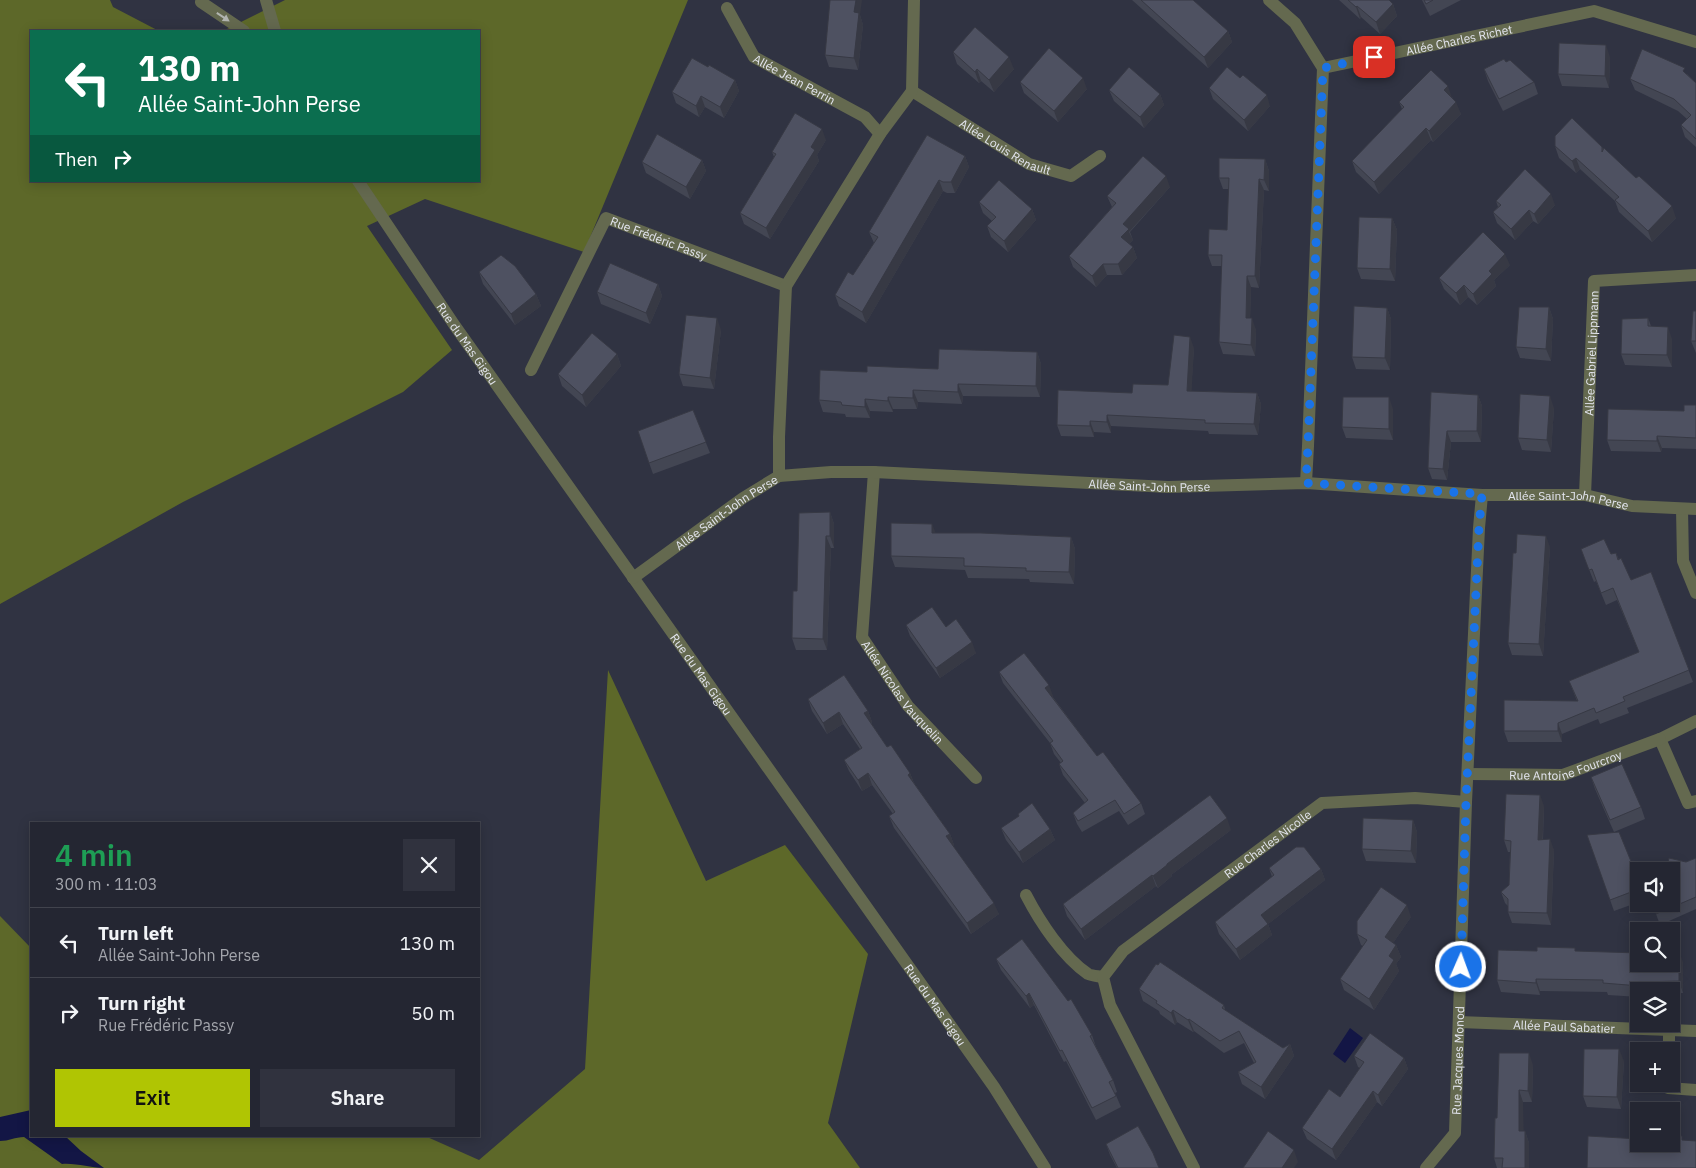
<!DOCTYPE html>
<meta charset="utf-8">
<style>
:root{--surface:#242632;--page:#30323e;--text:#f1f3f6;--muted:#a3a5ac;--line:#41434d;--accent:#b0c503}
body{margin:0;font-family:"IBM Plex Sans",sans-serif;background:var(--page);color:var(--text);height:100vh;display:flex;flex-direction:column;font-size:19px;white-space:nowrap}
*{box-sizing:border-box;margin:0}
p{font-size:16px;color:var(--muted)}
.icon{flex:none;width:28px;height:28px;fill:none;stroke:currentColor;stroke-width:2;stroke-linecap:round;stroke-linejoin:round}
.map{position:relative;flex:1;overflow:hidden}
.details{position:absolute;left:30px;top:822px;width:450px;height:315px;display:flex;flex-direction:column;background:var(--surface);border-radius:0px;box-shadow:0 2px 12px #0003,0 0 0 1px var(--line)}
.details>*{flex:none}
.banner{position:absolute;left:30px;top:30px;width:450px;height:152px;border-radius:0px;box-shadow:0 2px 12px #0003,0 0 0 1px var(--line);background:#0b6e4f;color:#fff;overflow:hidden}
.tools{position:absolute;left:1630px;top:862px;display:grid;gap:10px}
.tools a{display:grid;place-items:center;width:50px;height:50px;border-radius:0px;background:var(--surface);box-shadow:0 2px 12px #0003,0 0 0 1px var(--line);font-size:25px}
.pin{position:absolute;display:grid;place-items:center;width:42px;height:42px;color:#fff;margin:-21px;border-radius:10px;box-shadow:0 2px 8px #0006}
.me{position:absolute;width:55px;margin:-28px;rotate:2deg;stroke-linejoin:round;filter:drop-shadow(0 0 4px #0008)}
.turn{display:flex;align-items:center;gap:18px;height:105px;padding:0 25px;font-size:22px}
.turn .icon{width:65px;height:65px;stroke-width:2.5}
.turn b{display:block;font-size:35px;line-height:42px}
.then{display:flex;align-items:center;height:48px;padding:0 25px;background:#0003;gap:10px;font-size:19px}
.round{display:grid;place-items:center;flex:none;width:52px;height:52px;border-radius:0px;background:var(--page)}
.overview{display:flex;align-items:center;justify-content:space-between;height:85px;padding:0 25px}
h1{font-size:30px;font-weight:600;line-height:38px;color:#1e9e55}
.button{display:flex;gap:10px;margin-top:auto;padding:10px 25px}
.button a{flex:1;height:58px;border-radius:0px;background:var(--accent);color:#111;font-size:20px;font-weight:600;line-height:58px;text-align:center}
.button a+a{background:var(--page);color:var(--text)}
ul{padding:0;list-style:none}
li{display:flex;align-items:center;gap:15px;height:70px;padding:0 25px;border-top:1px solid var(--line)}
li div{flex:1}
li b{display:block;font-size:19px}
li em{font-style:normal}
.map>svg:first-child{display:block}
</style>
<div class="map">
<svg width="1696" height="1168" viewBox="0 0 1696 1168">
<rect width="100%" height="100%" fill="#303342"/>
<!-- forest -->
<path fill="#5d6829" d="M0,0H110L113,7L159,31H31V181H479V31H223L285,0H688L584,252L425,199L367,226L452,350L403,392L183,502L0,604Z
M608,670L706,881L785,845L868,954L828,1123L860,1168H0V916L31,948V1136H425L479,1160L585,1069Z"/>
<!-- water -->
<path fill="#131645" d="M1350,1028L1363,1038L1345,1063L1333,1054Z
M31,1110V1136H65L81,1151L104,1168C90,1168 77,1163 62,1164L24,1137C15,1137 9,1141 0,1141V1117Z"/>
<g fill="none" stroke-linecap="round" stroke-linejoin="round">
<!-- minor -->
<g stroke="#64694f" stroke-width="12">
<path d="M266,0L275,31"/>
<path d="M1269,0L1295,23L1323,68L1308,446L1306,483"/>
<path d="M201,2L244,31"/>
<path id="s1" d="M727,8L754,57L865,117L880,134"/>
<path id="s2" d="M1323,68L1594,11L1696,42"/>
<path id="s3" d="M912,91L1029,164L1071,176L1100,156"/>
<path id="s4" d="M358,181L455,326L994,1087L1045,1168"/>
<path id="s5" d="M531,370L606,218L786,286"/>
<path id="s6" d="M874,472L862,637L908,706L976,778"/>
<path d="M779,476V437L786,286L880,134L912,91L914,0"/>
<path id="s7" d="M1585,495L1594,281L1696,275"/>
<path d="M1682,509L1683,561L1696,593"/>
<path id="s8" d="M633,578L743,498L779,476L831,472H874L1168,487L1306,483L1482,495H1585L1632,506L1696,509"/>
<path d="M1696,721L1660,739L1688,803L1696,801"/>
<path id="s9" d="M1468,774L1563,775L1660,739"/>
<path d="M1026,895C1040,922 1063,957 1088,974C1092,976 1098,976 1103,977"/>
<path id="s10" d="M1459,1022L1696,1031"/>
<path d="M1669,1051V1029"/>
<path d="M1668,1084V1088L1696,1090"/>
<path id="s11" d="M1194,1168L1110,1005L1103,977L1123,951L1322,803L1415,798L1466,802"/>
<path id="s12" d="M1426,1168L1455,1133L1466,802L1479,528L1482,495"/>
</g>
</g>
<!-- wall -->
<path fill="#434653" d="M1132,0H1193L1228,31L1232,42L1208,68Z
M1339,0H1389L1393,4L1397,16L1380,34L1361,17L1360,19Z
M1422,0H1461L1430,16Z
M860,15L863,25L858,70L829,67L825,55Z
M953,52L1014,69L994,92L981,81L979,83L957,64Z
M1610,57L1609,88L1562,86L1558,74Z
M708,67L735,80L739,91L724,118L705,107L699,117L676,103L672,92Z
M1484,69L1534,82L1538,94L1503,111L1488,81Z
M1687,74L1696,83V147L1685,137L1681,125L1687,119L1678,111L1635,90L1630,79Z
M1020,82L1087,89L1058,122L1024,93Z
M1209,88L1270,106L1248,131L1213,99Z
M1109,90L1160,94L1164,105L1144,128L1114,101Z
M1452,97L1461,114L1433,142L1431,140L1379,194L1356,172L1352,161L1402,109L1399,102Z
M826,140L817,155L819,161L770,239L744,224L740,213L774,157L772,152Z
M1555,146L1602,147L1603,149L1676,218L1652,242L1619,212L1615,201L1580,169L1576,173L1559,158Z
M965,156L969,167L955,193H947L943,191L866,323L839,306L835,295L853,275L874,243L869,232Z
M1265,159L1269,171V191L1264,190L1259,288L1251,287L1250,318L1256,330L1255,356L1223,354L1219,342L1222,266H1212L1208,255L1227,230L1229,189H1223L1219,178Z
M702,160L706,171L690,199L646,173L642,162Z
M1170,187L1130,232L1133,240L1129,244L1133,247L1137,258L1122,275H1107L1096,287L1073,267L1069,256L1112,207L1107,196Z
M1496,201L1555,205L1538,224L1533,221L1515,240L1497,223L1493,212L1498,207Z
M979,202L1032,209L1036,220L1008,252L991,237L987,226L992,221L983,213Z
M1392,218L1397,230L1395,281L1361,279L1357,268Z
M1510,265L1494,280L1496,286L1477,305L1468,297L1460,305L1444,289L1439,278Z
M479,272L536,294L541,306L515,325L483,284Z
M658,284L662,296L650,324L601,304L597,292Z
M1549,307L1553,319L1551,361L1520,358L1516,347Z
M1387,308L1391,319L1390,370L1356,369L1352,357Z
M1696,311V353L1691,341Z
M1648,318L1651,326L1672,339V367L1625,365L1621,354Z
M721,330L714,389L683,386L679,374Z
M1194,348L1191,391L1257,393L1261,404L1258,435L1209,434L1208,431L1111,426V433L1094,432V437L1061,436L1057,425L1132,393L1168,385Z
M1037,352L1041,364L1040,397L963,396L962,404L918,402L917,409H893V412L870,411V418L846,417L845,414L823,412L819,400L867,372L938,369Z
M617,354L621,366L586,407L562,386L558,374Z
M1431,392L1478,395L1482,406L1481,442H1451L1447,480L1432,479L1428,468Z
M1696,405V449L1662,448L1661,452L1611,451L1607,440L1684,411Z
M1554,408L1551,452L1522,450L1518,438Z
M1393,409V440L1346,438L1342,427Z
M693,410L710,453L653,474L638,431Z
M830,512L834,524V548H831L827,650H796L792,638L797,591Z
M936,533L1071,537L1075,549L1074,584L1030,582L1029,579L968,578L965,570L895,567L891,556Z
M1550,547L1543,656L1512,655L1508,643Z
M1581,549L1611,554L1616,553L1619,560L1631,580L1651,572L1693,682L1627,708L1629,713L1600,724L1598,719L1562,734V742H1508L1504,731L1577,701L1569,681L1639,652L1617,600L1606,605L1596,581L1594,582Z
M906,625L946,627L976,653L940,678L910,636Z
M999,672L1053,696H1052L1097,756L1141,803L1145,814L1128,825L1119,811L1082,832L1077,824L1073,813L1085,803L1063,775L1059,764L1061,763L1054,754L1050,743L1003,683Z
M808,699L868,711L872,722L871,723L887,747L910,773L914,783L950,834L954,845L953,846L999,914L971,934L894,828L889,816L893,814L872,785L862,791L849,771L844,760L860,749L843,724L827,734L812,711Z
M1591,777L1641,807L1645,819L1614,832L1595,789Z
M1544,806L1543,840L1554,850L1551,925L1512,923L1508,912V906L1505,903L1501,892L1509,885L1510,852H1508L1504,840Z
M1413,820L1417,832L1416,863L1366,861L1362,849Z
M1001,828L1050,829L1055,840L1023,863L1006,840Z
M1231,830L1171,875L1172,876L1158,888L1156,886L1085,940L1067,916L1063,904Z
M1587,835L1639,881V902L1614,911Z
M1696,858V909L1660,925L1656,914L1686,862Z
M1269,868L1321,869L1325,880L1268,924L1272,935L1240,960L1219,934L1215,922L1272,877Z
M1411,917L1393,943L1396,945L1401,957L1396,964L1399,971L1374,1010L1344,990L1340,979L1363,946L1361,945L1357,934Z
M1576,951L1683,962V993H1671V991H1639V997L1608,995L1607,992L1540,991V995L1501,992L1497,980Z
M996,959L1092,1035L1096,1047L1113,1080L1117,1092L1115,1093L1121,1107L1096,1120L1066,1061L1064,1062L1034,1005L1030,1008L1001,970Z
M1139,989L1224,1005L1225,1010L1283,1048L1290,1044L1294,1056L1265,1099L1242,1084L1238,1072L1254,1063L1244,1043L1224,1053L1194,1031L1193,1032L1177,1022L1175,1025L1160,1014L1159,1011L1143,1001Z
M1354,1056L1404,1058L1408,1069L1382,1106L1377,1102L1336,1160L1307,1139L1302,1128L1340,1097L1360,1068L1358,1067Z
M1624,1061L1621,1109L1587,1107L1583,1096Z
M1533,1065L1532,1102H1523V1131H1525L1529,1143V1168H1497L1494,1158L1497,1118Z
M1106,1144L1159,1168H1117L1110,1155Z"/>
<!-- shaded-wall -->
<path fill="#373944" d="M856,0H862L860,15L863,25L858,70L854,58V12Z
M1393,4L1397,16L1380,34L1376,22Z
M1357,6L1361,17L1360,19L1356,7Z
M1228,31L1232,42L1208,68L1204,57Z
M1606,45L1610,57L1609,88L1605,76Z
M1009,57L1014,69L994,92L989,80Z
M977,69L981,81L979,83L975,72Z
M1083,78L1087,89L1058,122L1054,111Z
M735,80L739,91L724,118L720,107Z
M1448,86L1452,98L1444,90Z
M1160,94L1164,105L1144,128L1140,117Z
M1267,95L1270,106L1248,131L1244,120Z
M701,96L705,107L699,117L696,106Z
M1456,102L1461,114L1433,142L1429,131Z
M1426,128L1431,140L1379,194L1374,182Z
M822,129L826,140L817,155L819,161L770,239L766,228L811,147Z
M965,156L969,167L955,193L951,182Z
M1576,158L1580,169L1576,173L1572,161Z
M1265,159L1269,171V191L1264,180Z
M702,160L706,171L690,199L686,187Z
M1166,176L1170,187L1129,232L1133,240L1125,248L1121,237L1123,224Z
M1259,179L1264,190L1259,288L1255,276Z
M939,180L943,191L866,323L862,312Z
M1551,194L1555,205L1538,224L1534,214Z
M1672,206L1676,218L1652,242L1648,231Z
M1032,209L1036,220L1008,252L1004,241Z
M1529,210L1533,221L1515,240L1511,229Z
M1392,218L1397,230L1395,281L1390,269Z
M1133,247L1137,258L1122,275L1118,264Z
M1505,254L1510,265L1494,280L1496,286L1477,305L1473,294L1489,271Z
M1103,264L1107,275L1096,287L1092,276Z
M1247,276L1251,287L1250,329L1246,318Z
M658,284L662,296L650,324L646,313Z
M1464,285L1468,297L1460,305L1456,293Z
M536,294L541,306L515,325L511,314Z
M1549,307L1553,319L1551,361L1546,349Z
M1387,308L1391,319L1390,370L1385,358Z
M717,318L721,330L714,389L710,378Z
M1252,318L1256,330L1255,356L1251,345Z
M1668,327L1672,339V367L1667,355Z
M1190,337L1194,348L1191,402L1187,391Z
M1037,352L1041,364L1040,397L1036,386Z
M617,354L621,366L586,407L582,395Z
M958,384L963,396L962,404L958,392Z
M913,390L918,402L917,409L913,398Z
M1257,393L1261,404L1258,435L1254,424Z
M1478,395L1482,406L1481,442L1477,431Z
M1550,396L1554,408L1551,452L1547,440Z
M888,397L893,409V412L888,401Z
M1389,397L1393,409V440L1389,429Z
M865,399L870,411V418L865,407Z
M1107,415L1111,426V433L1107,422Z
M1090,421L1094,432V437L1090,426Z
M1447,431L1451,442L1447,480L1443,469Z
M1657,436L1662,448L1661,452L1657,441Z
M830,512L834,524V548L830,536Z
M932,524L937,536L932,533Z
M826,536L831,548L827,650L823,639Z
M1546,536L1550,547L1543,656L1539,644Z
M1071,537L1075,549L1074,584L1069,572Z
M972,642L976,653L940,678L936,668Z
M1049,685L1053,696L1049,698L1045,688Z
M868,711L872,722L868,724L864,713Z
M839,712L843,724L827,734L823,723Z
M1558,723L1562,734V742L1558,731Z
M868,773L872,785L862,791L858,780Z
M910,773L914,784L908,775Z
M1540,795L1544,806L1542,852L1538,840Z
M1227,818L1231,830L1171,875L1172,876L1158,888L1153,876L1167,864Z
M1413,820L1417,832L1416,863L1411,851Z
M1050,829L1055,840L1023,863L1019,852Z
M950,834L954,845L950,848L946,836Z
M1550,839L1554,850L1551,925L1547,913Z
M1321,869L1325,880L1268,924L1272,935L1240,960L1236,949L1261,915Z
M1152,875L1156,886L1085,940L1081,929Z
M994,903L999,914L971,934L967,923Z
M1407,905L1411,917L1389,949L1385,937Z
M1396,945L1401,957L1396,964L1399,971L1374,1010L1369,999L1389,956Z
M1679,951L1683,962V993L1679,981Z
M1536,979L1540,991V995L1536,983Z
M1641,982L1644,991H1643L1640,986Z
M1029,993L1034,1005L1030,1008L1026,996Z
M1173,1010L1177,1022L1175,1025L1171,1013Z
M1189,1019L1194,1031L1193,1032L1188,1020Z
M1290,1044L1294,1056L1265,1099L1261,1087Z
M1619,1049L1624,1061L1621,1109L1617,1097Z
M1529,1053L1533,1065L1532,1102L1528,1091Z
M1404,1058L1408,1069L1382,1106L1378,1095Z
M1519,1090L1523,1102L1524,1142L1519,1131Z
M1373,1091L1377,1102L1336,1160L1332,1149Z
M1525,1131L1529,1143V1168H1525Z
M1294,1150L1298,1162L1294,1168H1282Z"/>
<!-- building -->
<path fill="#4e5161" stroke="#373944" d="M830,0H856L854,12L859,13L854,58L825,55Z
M1141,0H1193L1228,31L1204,57Z
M1348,0H1389L1393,4L1376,22L1357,6L1356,7Z
M1424,0H1433L1426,4Z
M975,27L1009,57L989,80L977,69L975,72L953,52Z
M1559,43L1606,45L1605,76L1558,74Z
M1049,48L1083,78L1054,111L1020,82Z
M1642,49L1685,68L1683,71L1696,83V139L1681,125L1691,115L1674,99L1630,79Z
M692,58L708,67L709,65L735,80L720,107L701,96L696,106L672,92Z
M1504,59L1506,62L1510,60L1534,82L1499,99L1484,69Z
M1129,67L1160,94L1140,117L1109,90Z
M1227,67L1240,78L1243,75L1267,95L1244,120L1209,88Z
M1431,70L1448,86L1444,90L1456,102L1429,131L1426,128L1374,182L1352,161L1404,107L1399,102Z
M795,113L822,129L811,147L815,150L766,228L740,213L776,154L772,152Z
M1572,118L1602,147V152L1604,148L1636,178L1639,176L1672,206L1648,231L1615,200L1619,197L1576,158L1572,161L1555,146V136Z
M657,134L702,160L686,187L642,162Z
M927,135L965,156L951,182H943L939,180L862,312L835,295L848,272L853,275L878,237L869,232Z
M1143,156L1166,176L1123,224L1129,229L1121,237L1133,247L1118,264H1103L1092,276L1069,256L1116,203L1107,196Z
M1219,158L1265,159L1264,180L1259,179L1255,276H1247L1246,318H1252L1251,345L1219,342L1222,255H1208L1209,229L1227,230L1229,178H1219Z
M1525,169L1551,194L1534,214L1529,210L1511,229L1493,212L1501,205L1496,201Z
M999,180L1032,209L1004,241L987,226L996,217L979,202Z
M1359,217L1392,218L1390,269L1357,268Z
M1483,232L1505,254L1489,271L1492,274L1473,294L1464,285L1456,293L1439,278Z
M501,255L515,266L536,294L511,314L479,272Z
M610,263L658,284L646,313L597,292Z
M1354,306L1387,308L1385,358L1352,357Z
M1519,307H1549L1546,349L1516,347Z
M1693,311H1696V341H1691Z
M686,315L717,318L710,378L679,374Z
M1648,318V326L1668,327L1667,355L1621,354L1622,319Z
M592,333L617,354L582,395L558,374Z
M1174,335L1190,337L1187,391L1257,393L1254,424L1205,423V420L1107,415V422L1090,421V426L1057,425L1058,390L1132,393L1133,384L1168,385Z
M939,349L1037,352L1036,386L958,384V392L913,390V398L888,397V401L865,399V407L842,405L841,402L819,400L820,370L867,372V366L938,369Z
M1431,392L1478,395L1477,431H1447L1443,469L1428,468Z
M1520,394L1550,396L1547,440L1518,438Z
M1343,397H1389V429L1342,427Z
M1684,405H1696V438L1657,436V441L1607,440L1608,409L1684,411Z
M693,410L706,442L649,463L638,431Z
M830,512V536H826L823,639L792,638L793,591H797L799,513Z
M891,523L932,524V533H981L1071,537L1069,572L1026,571V568L964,566V558L891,556Z
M1517,534L1546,536L1539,644L1508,643L1513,553H1516Z
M1604,539L1611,554L1616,553L1618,560L1621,558L1631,580L1651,572L1689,670L1623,697L1625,701L1596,713L1594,708L1558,723V731H1504V700L1578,701L1569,681L1639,652L1613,588L1601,593L1592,569L1589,570L1581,549Z
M932,607L946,627L956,619L972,642L936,668L906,625Z
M1024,653L1049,685L1045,688L1097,756L1103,752L1141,803L1124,814L1115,800L1078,821L1073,813L1088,800L1059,764L1063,761L1050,743L1053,741L1047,733L999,672Z
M844,675L868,711L864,713L887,747L891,745L910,773L908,775L950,834L946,836L994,903L967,923L889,816L895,812L868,773L858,780L844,760L862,748L839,712L823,723L808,699Z
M1622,764L1641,807L1610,820L1591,777Z
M1506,794L1540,795L1538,840L1550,839L1547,913L1508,912V899L1501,892L1509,885L1511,841L1504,840Z
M1210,795L1227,818L1167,864V865L1153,876L1152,875L1081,929L1063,904Z
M1032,803L1050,829L1019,852L1001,828L1019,816L1018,814Z
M1363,818L1413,820L1411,851L1362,849Z
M1619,832L1639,881V889L1610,900L1587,835Z
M1296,847H1304L1321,869L1261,915L1268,924L1236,949L1215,922L1274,875L1269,868Z
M1669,858L1686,862L1696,858V897L1656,914L1658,904H1671V871H1666Z
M1381,887L1407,905L1385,937L1396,945L1389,956L1394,960L1369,999L1340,979L1367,940L1357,934V921Z
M1022,939L1068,1001L1071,999L1092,1035L1090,1036L1113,1080L1109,1082L1116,1096L1092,1108L1062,1050L1060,1051L1029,993L1026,996L996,959Z
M1537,947L1575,948V951L1639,953V964H1671V950L1679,951V981L1641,982L1640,986L1603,983V980L1536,979V983L1497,980L1498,950L1537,951Z
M1160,962L1224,1005L1222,1008L1283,1048L1290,1044L1261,1087L1238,1072L1256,1062L1239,1031L1220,1041L1189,1019L1188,1020L1173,1010L1171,1013L1156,1003L1157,1001L1139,989L1156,964L1158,965Z
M1370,1033L1404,1058L1378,1095L1373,1091L1332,1149L1302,1128L1329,1089L1340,1097L1364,1062L1354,1056Z
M1584,1049H1619L1617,1097L1583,1096Z
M1499,1053H1529L1528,1091L1519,1090V1131H1525V1168H1502L1503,1158H1494L1495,1118H1497Z
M1138,1126L1153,1153L1159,1168H1118L1106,1144Z
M1268,1131L1294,1150L1282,1168H1243Z
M1588,1136L1639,1139V1144H1671V1136H1682V1140L1696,1141V1168H1587Z"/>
<!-- one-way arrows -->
<defs><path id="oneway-solid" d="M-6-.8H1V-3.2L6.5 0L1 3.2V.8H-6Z" transform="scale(1.25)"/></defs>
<use fill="#b1b4b0" href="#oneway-solid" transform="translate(223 17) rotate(34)"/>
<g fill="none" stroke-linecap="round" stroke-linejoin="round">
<!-- route -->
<path stroke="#1a73e8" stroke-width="9" stroke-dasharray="0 16.2" d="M1374,57L1323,68L1308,446L1306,483L1482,494L1479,528L1466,802L1461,967"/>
</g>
<g text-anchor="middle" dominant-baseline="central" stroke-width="5" stroke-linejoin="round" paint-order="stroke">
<!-- street labels -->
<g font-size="12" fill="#e4e6f0" stroke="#1a1b22">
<text stroke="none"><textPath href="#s2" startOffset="139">Allée Charles Richet</textPath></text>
<text stroke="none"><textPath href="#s1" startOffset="102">Allée Jean Perrin</textPath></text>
<text stroke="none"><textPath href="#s3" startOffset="109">Allée Louis Renault</textPath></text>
<text stroke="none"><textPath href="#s5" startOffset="226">Rue Frédéric Passy</textPath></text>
<text stroke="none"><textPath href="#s4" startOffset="196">Rue du Mas Gigou</textPath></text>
<text stroke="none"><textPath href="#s7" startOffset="142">Allée Gabriel Lippmann</textPath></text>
<text stroke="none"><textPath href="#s8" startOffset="549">Allée Saint-John Perse</textPath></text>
<text stroke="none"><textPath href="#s8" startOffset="969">Allée Saint-John Perse</textPath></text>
<text stroke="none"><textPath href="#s8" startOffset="114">Allée Saint-John Perse</textPath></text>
<text stroke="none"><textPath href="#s4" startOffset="601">Rue du Mas Gigou</textPath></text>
<text stroke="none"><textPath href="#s6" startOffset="234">Allée Nicolas Vauquelin</textPath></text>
<text stroke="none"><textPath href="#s9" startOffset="99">Rue Antoine Fourcroy</textPath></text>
<text stroke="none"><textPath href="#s11" startOffset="425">Rue Charles Nicolle</textPath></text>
<text stroke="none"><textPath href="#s4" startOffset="1006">Rue du Mas Gigou</textPath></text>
<text stroke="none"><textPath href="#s10" startOffset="105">Allée Paul Sabatier</textPath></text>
<text stroke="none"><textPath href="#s12" startOffset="118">Rue Jacques Monod</textPath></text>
</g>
</g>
</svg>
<div class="tools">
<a><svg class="icon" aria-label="sound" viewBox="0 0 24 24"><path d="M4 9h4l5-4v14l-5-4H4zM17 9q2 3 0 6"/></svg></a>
<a><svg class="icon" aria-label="search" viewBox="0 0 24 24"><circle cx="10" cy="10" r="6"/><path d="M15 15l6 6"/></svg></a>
<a><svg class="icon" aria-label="layers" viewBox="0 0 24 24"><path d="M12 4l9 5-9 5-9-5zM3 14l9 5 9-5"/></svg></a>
<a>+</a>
<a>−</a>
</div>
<div class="pin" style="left:1374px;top:57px;background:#d93025"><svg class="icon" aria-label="arrive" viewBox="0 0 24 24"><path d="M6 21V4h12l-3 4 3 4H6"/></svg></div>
<svg class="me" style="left:1461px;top:967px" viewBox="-20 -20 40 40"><circle r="17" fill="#1a73e8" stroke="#fff" stroke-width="3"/><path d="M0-11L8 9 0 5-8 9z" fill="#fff"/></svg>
<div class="banner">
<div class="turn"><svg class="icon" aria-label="left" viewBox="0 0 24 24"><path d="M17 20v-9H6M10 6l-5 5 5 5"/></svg><div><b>130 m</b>Allée Saint-John Perse</div></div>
<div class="then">Then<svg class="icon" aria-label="right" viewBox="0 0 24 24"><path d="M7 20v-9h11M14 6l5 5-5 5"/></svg></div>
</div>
<section class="details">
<div class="overview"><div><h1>4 min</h1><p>300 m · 11:03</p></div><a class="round"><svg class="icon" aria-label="close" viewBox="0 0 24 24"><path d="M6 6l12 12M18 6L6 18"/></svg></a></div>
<ul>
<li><svg class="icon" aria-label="left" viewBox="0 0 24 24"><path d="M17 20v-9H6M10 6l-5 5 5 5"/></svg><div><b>Turn left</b><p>Allée Saint-John Perse</p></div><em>130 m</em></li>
<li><svg class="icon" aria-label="right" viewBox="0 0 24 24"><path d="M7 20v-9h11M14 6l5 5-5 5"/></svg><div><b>Turn right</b><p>Rue Frédéric Passy</p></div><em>50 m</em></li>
</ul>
<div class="button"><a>Exit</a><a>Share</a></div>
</section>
</div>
